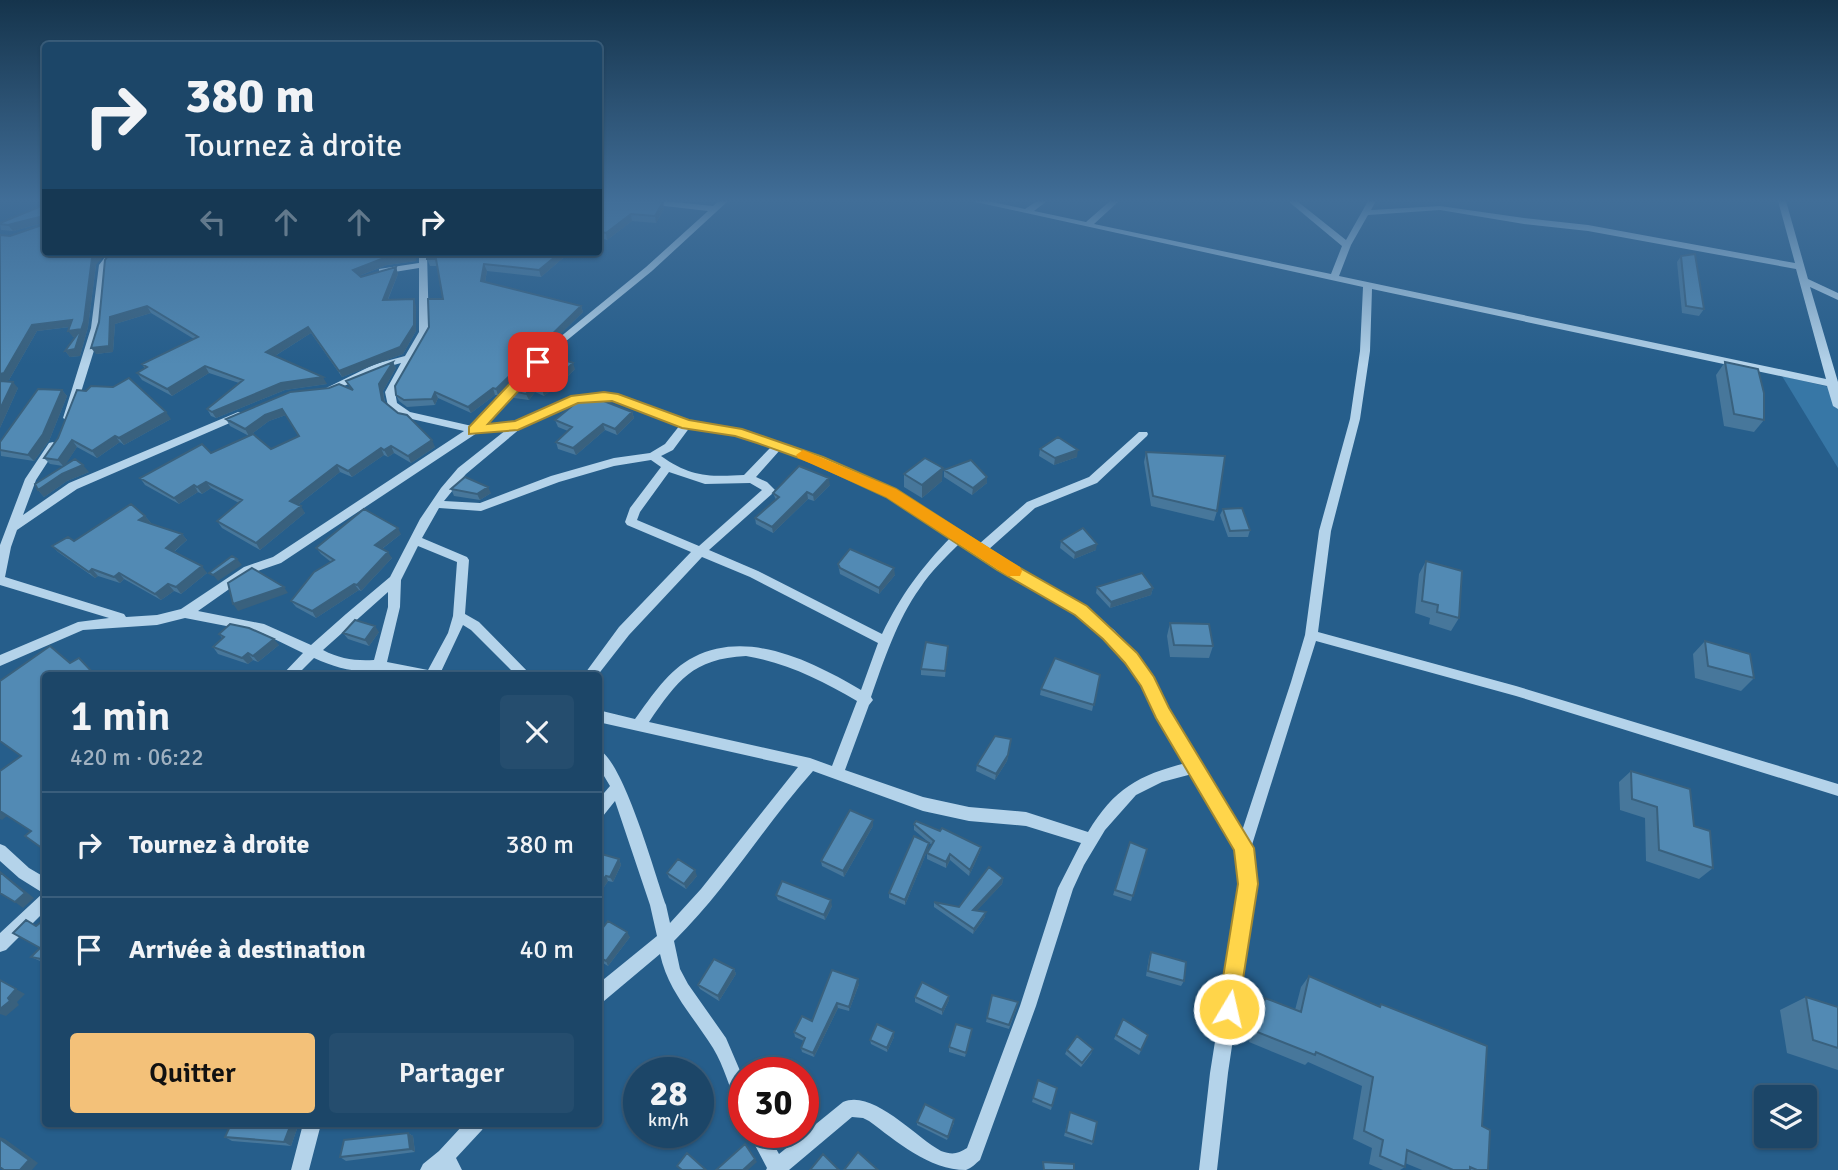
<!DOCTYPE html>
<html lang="fr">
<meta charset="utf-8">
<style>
:root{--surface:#1c4668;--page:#254d6e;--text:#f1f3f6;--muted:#a0b1c0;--line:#3a5e7c;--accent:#f3c179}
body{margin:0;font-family:Signika,sans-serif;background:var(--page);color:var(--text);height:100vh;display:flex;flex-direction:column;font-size:26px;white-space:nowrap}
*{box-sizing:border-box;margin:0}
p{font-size:23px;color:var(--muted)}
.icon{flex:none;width:38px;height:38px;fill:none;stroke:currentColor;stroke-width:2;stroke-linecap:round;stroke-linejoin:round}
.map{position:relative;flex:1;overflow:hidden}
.side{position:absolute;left:42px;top:672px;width:560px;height:455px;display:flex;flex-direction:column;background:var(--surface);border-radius:7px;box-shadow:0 2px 5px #0004,0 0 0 2px var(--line)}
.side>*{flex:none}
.banner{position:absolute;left:42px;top:42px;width:560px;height:214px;border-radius:7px;box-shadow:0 2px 5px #0004,0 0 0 2px var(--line);background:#1c4668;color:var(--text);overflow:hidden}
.buttons{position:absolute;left:1754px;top:1085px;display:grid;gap:14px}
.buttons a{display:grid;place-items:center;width:63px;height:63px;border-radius:7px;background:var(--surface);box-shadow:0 2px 5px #0004,0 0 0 2px var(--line);font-size:35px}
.speed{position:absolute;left:623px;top:1057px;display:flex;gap:14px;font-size:35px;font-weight:700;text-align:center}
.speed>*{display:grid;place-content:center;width:91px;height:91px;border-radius:50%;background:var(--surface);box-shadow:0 2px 5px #0004,0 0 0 2px var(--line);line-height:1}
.speed small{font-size:18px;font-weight:400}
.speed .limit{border:10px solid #d22;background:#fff;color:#111}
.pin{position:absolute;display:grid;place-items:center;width:60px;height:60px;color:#fff;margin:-30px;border-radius:14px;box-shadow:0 4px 10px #0006}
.me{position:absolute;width:77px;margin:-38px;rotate:9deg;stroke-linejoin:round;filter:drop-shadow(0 0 5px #0008)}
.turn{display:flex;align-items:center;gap:24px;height:147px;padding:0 28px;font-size:32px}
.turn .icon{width:91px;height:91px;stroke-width:2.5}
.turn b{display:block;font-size:49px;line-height:60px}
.lanes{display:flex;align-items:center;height:66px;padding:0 28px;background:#0003;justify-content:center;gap:35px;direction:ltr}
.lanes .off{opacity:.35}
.round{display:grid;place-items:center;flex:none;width:74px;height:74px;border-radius:7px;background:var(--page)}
.summary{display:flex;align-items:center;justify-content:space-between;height:119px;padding:0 28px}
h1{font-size:42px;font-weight:600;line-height:52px}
.button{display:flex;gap:14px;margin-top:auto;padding:14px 28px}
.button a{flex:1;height:80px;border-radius:7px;background:var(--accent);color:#111;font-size:28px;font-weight:600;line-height:80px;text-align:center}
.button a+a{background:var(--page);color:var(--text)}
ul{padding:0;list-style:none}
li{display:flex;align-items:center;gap:21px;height:105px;padding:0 28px;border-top:2px solid var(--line)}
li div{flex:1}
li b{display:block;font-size:26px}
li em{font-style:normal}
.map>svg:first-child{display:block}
</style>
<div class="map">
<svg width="1838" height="1170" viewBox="0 0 1838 1170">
<rect width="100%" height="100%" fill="#265e8b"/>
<!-- green -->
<path fill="#3777a6" d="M1782,376L1838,389V468Z"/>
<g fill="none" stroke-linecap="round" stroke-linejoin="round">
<!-- minor -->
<path fill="#b4d3ea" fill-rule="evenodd" d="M635,201H665L713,206L719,201H728L652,271L560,346L485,425L516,422L585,394H613L673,417L737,429L822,457L895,490L979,544L1027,502L1089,477L1139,432H1147L1148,434L1147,436L1097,483L1035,508L988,550L1085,607L1114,630L1136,654L1153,678L1168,709L1242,831L1291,682L1305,635L1319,531L1350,419L1360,351L1363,287L971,201H988L1025,209L1037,201H1047L1034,211L1086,222L1110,201H1119L1094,224L1331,274L1342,246L1288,201H1297L1346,240L1368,201H1376L1371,210L1440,206L1524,218L1588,225L1795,263L1778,201H1786L1808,279L1838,293V300L1810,287L1838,382V409L1833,406L1827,386L1372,289L1370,351L1360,419L1331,531L1318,632L1516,686L1838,784V796L1516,696L1316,641L1251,848L1256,884L1228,1073L1217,1170H1199L1210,1073L1240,884L1237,849L1192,774L1162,782L1136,795L1105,830L1084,865L1073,889L1036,1006L980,1160C976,1163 972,1168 966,1170C929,1170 896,1141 869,1121L863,1118L852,1117L789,1170H766L767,1168L748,1132H767L779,1154L843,1102C873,1089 915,1137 941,1151C952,1155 958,1154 967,1148L1020,1006L1058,888L1081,843L1026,826L969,821L923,811L813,771C764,826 726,890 674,941L680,969L688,984L726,1038L744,1080V1111L738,1108C730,1089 724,1066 713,1048C693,1016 668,991 660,954L604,1001L598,1003V984L657,936L650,905L615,801L603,816L598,817V800L610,786L598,766V749C624,761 655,875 666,905L670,923L701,889L798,767L598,722V710L635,719C652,696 668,670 694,657C749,629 813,662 861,690L878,643L750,577L702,557L629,635L597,676H583L619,627L691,552L627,525L625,522L630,508L661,467L651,460L614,466L559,482L481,511L439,508L422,538L467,557L469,560L465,614L479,622L532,676H517L471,630L463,625L439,676H403L385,672L384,676H371L372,671C351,672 334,667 314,658L296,676H281L303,653L262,633L185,618L157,625L83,630L0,666V655L78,622L109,618L0,585V545L25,479L49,443L53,442L58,446L36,480L23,515L69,483L238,412H246L247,414L246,416L77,489L17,530L11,547L5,577L124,614L126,617L157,615L181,609L244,567L273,557L464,431L403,417L388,406L385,392L401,363L383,368L329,393H321L320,391L375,364L405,356L419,332V268L382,274L379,273V269L419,263V252H427L429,332L395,392L397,403L410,412L472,426L554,342L646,267L708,211L639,203ZM1440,210L1524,224L1588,231L1796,269L1826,379L1339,276L1351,245L1368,215ZM586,400H612L667,422L680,425L665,444L650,453L614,458L551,476L480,503L444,501L466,474L521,428ZM690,427L736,435L771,447L744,475C710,477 690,477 661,456L673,450ZM506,430L458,468L441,488L420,519L390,577L346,614L311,645L264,624L198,611L252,573L281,563L477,433ZM780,450L814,463L887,496L951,537C921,568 901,595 882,634L758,571L709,550L773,493L775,490L767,482L756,477ZM669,472L705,484L750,483L762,490L699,546L637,520L640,512ZM960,543C1017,580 1082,608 1126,661C1140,678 1148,698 1158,717C1167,733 1176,748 1186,763C1138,775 1114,789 1088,832L1026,812L969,807L923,797L845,770L869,705L873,700L871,697C884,660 897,620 920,588C931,571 946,557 960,543ZM418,546L457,562L453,616L448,633L428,670L387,662L400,607L401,580ZM388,592V607L374,660C355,661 340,659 323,650ZM746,656C787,663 821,680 857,701L832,766L810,758L649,722C678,680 692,659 746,656Z
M109,252H118L107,265L101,328L73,418L68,421L63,418L91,328L99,265Z
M0,844L5,846L29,868L46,878V910L6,950L0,952V933L43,893L19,878L0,861Z
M303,1124H321L309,1170H291Z
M464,1124H485L482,1130L456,1158L462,1170H420L423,1164L439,1151Z"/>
</g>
<!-- wall -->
<path fill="#47779b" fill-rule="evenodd" d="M663,202L664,209L656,223L632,221L607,240L598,237V203Z
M46,204L96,265L88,327L80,356L70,357L65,351L75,337H73L70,327L37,331L9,380L4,381L18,388L0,428L10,236L42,225L43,223L13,231L1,230L0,223Z
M111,252L416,261L387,265L359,276L361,277L396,267L398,274L388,300L416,306V331L403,354L342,377L311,333L275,356L327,384L285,390L216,418L211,416L207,409L239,383L209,373L172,396L142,380L137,373L145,369L142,364L194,339L151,313L115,324L113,352L96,354L99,322Z
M570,252L541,277L487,271L485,282L581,306L583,312L498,395H495L471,413L438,398L435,405L407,407L399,401L396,395L429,327L443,299L438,266H430L427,259Z
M1681,256L1704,309L1699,316L1682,313L1677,262Z
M393,362L396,368L383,391L385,402L435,447L411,463L394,453L388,457L384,455L352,477L340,472L298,505L305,513L260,550L222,528L217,521L239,503L211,488L202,494L198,492L179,504L145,485L140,478L211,453L249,436L230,426L226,419L351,389L346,381ZM286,415L299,436L271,449L249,436L269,421Z
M1725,362L1764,420L1754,432L1724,426L1716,375Z
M575,369L553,392L550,391L544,396L535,392L529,400L514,398L512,391Z
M62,390L67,396L49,441L34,461L1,456L0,442Z
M587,399L632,412L634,418L617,435L605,430L576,455L558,449L556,442L568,431L558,427L555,420Z
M171,419L124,445L120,442L97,458L77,447L64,466L89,472L67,481L44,497L38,490L63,466L50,464L44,458L58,438Z
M1040,449L1077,457L1054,465L1039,456Z
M1146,452L1217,511L1214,521L1151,506L1144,462Z
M944,470L987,483L972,495L944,477Z
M904,474L942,481L922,498L904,487Z
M830,485L814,501L808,499L773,533L756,524L755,518L776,500L773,493Z
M451,489L491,493L480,500L454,496Z
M1223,509L1250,530L1248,537H1228L1220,515Z
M145,516L151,523L150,524L182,534L187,540L174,552L207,573L181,594L174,591L161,600L124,579L120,583L98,576L95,578L58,552L52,546L74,541Z
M401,534L382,549L392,558L361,591L359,590L316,618L296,607L291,601L331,562L321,554L316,548Z
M1061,541L1096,550L1074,559L1060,548Z
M1426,561L1459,618L1451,631L1429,624L1430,618L1415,613L1419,574Z
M838,564L895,575L879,594L840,574Z
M1097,587L1153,588L1151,595L1110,608L1096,593Z
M1170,623L1213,646L1209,658L1170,657L1167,636Z
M379,632L369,646L348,639L343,633Z
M219,634L279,645L258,662L253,660L248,664L218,654L213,647L222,638Z
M1705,641L1754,678L1741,691L1695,678L1693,654Z
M948,646L945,677L921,675V669Z
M1100,675L1092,711L1040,695L1041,689Z
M1011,739L1007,761L995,780L976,771L977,765Z
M1631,771L1713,868L1699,879L1646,861L1645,818L1620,810L1619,782Z
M914,824L981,847L980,852L969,876L950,860L946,868L927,859V853L932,845L914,830Z
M873,826L844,877L822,866L821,861Z
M1130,842L1147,849L1131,901L1113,895Z
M928,849L905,905L889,898V893Z
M598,853L619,859L621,865L613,882L608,881L598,896Z
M667,873L697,876L686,889L669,878Z
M1003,878L1002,884L977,910L985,917L973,934L934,907V902L959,907Z
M776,895L832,906L825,920L778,900Z
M46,918V963L40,961L31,957L40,948L36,926Z
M598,934L630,937L608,966L598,960Z
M1151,952L1184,981L1181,986L1146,976L1149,957Z
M734,969L736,974L719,1001L700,989L698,985Z
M1309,976L1379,1006L1381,1004L1482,1126L1488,1170H1422L1405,1163V1167L1400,1170H1383L1369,1164L1372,1148L1353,1139L1362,1086L1308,1062L1305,1065L1249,1042L1257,1009L1265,998L1295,1010L1301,987Z
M859,984L849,1011L838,1008L814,1057L802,1052L801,1048L804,1041L795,1037L794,1032L812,1021Z
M992,995L1017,1007L1009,1029L986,1022Z
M915,997L949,1000L942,1015L915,1002Z
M1806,997L1838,1007V1070L1787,1053L1780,1010Z
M1123,1019L1148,1035L1139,1055L1114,1039Z
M972,1029L965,1057L949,1052V1047Z
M894,1037L887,1052L871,1044L870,1040Z
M1093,1049L1091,1054L1081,1067L1065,1054L1067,1050Z
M1038,1080L1057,1088L1051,1110L1032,1102Z
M1070,1112L1093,1142L1092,1145L1064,1136Z
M917,1122L954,1123L947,1140L917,1125Z
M298,1126L291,1146L232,1141L225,1137Z
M408,1133L413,1136L415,1152L346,1161L340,1157Z"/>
<!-- shaded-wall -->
<path fill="#39617e" d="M663,202L664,209L656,223L655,216Z
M631,214L632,221L607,240L606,233Z
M43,216L46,222L13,231L8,225Z
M97,252H107L96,265L88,327L80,356L70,357L65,351L79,336L73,337L68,331L92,258Z
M414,252H417L416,261L387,265L356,277L353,270L384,258Z
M561,252H570L541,277L539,270Z
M484,264L487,271L484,287L481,281Z
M396,267L398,274L385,306L383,300Z
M414,299L416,306V331L403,354L342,377L339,371Z
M147,306L151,313L115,324L113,352L96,354L91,348L110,317Z
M581,306L583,312L498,395L496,389Z
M72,320L77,326L37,331L9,380L0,382V374L32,325Z
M308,327L311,333L270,359L266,352Z
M393,362L396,368L383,391L385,407L382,400L379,384Z
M573,363L575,369L553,392L550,385Z
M205,366L209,373L172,396L167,389Z
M323,377L327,384L285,390L216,418L212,412L281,383Z
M13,382L18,388L0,428V409Z
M548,384L550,391L544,396L542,389Z
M533,386L535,392L529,400L526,394Z
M493,388L495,395L471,413L468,407Z
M62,390L67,396L49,441L34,461L28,455Z
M435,392L438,398L435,405L432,399Z
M282,409L286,415L269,421L249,436L245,429L265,415Z
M166,412L171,419L124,445L119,438Z
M632,412L634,418L617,435L615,429Z
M603,424L605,430L576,455L573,448Z
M115,436L120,442L97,458L92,451Z
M72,440L77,447L64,467L58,460Z
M432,440L435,447L411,463L408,456Z
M391,446L394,453L388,457L384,450Z
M381,448L384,455L352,477L348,471Z
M1078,450L1077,457L1054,465L1055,458Z
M83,465L89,472L67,481L44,497L38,490L62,474Z
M337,465L340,472L294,508L290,501Z
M943,468L942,481L922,498V485Z
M987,477V483L972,495L973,488Z
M829,478L830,485L814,501L813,495Z
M206,482L211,488L202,494L197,487Z
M194,485L198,492L179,504L174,498Z
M488,487L491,493L480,500L477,494Z
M807,492L808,499L773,533L772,527Z
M301,506L305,513L260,550L256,543Z
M145,516L151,523L145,527L139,520Z
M398,528L401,534L379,551L375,545Z
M182,534L187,540L171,554L166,548Z
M1097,544L1096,550L1074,559L1075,553Z
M388,552L392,558L361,591L357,585Z
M237,559L242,565L218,581L213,575Z
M202,566L207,573L181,594L176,587Z
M894,568L895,575L879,594V588Z
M92,569L98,576L95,578L89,572Z
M119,573L124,579L120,583L114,577Z
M168,584L174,591L161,600L155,594Z
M354,584L359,590L316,618L312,611Z
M284,587L288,593L238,611L233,604Z
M1153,588L1151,595L1110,608L1111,602Z
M375,626L379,632L369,646L365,640Z
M274,639L279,645L258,662L253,656Z
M248,653L253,660L248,664L242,658Z
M1011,739L1007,761L995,780L996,774Z
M0,812L7,816L2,820L0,819Z
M873,820V826L844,877L843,871Z
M929,843L928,849L905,905V900Z
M981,847L980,852L969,876L970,870Z
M950,854V860L946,868V862Z
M619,859L621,865L613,882L610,877Z
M695,870L697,876L686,889L684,884Z
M0,871L34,898L23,908L15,902Z
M606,876L608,881L598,896V886Z
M1003,878L1002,884L973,915V910Z
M831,900L832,906L825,920L824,915Z
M986,912L985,917L973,934L974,929Z
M627,932L630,937L608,966L606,961Z
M734,969L736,974L719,1001L718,996Z
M858,979L859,984L849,1011V1007Z
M16,989L25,994L17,1002L19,1005L6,1016L0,1014V1009L8,998Z
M949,996V1000L942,1015V1010Z
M837,1003L838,1008L814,1057L813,1053Z
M894,1032V1037L887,1052V1048Z
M291,1124H295L298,1126L291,1146L284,1142Z
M408,1133L413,1136L415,1152L410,1149Z
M0,1137L5,1139L38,1163L32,1170H20L0,1139Z
M755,1159L757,1162L748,1170H743Z"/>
<!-- building -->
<path fill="#528ab4" stroke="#39617e" stroke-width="2" d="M600,201H653L663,202L655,216L631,214L606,233L598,231V203Z
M46,204V252H97L92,258L84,321L75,349L65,351L81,329L68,331L72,320L32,325L4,373L0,374V235L10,236L42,225L43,216L8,225L0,224V223Z
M111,252H414V254L384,258L353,270L361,277L396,267L383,300L414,299V325L400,347L339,371L308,327L266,352L323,377L281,383L212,412L207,409L243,380L205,366L167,389L137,373L147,367L142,364L198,337L147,306L110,317L109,346L91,348L99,322L105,260Z
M427,252H561L539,270L484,264L481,281L581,306L496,389L493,388L468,407L435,392L432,399L404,400L396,395L395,386L429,327L428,299H443L436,259H427Z
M1695,254L1704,309L1686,306L1681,256Z
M548,354L573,363L550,385L548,384L542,389L533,386L526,394L512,391Z
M393,362L379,384L382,400L398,413L407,415L432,440L408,456L391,446L384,450L381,448L348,471L337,465L290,501L301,506L256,543L217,521L242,500L206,482L197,487L194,485L174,498L140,478L202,444L211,453L253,434L271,449L299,436L282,409L265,415L245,429L226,419L290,392L329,388L339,384L353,390L346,381Z
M1725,362L1758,369L1764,393V420L1734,414Z
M129,378L166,412L119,438L115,436L92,451L72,440L58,460L44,458L58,438L77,390L86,391L91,386L113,387Z
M0,381L13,382L0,409Z
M38,389L62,390L43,434L28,455L0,450V442Z
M591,396L632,412L615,429L603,424L573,448L556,442L572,427L555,420L583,397L587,399Z
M1058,437L1078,450L1055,458L1040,449Z
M1146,452L1225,456L1217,511L1153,496Z
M925,458L943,468L922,485L904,474Z
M75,459L83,465L62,474L38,490L35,484Z
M971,460L987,477L973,488L944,470Z
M799,466L829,478L813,495L807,492L772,527L755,518L779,497L773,493Z
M465,477L488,487L477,494L451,489Z
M131,504L145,516L139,520L182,534L166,548L202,566L176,587L168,584L155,594L119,573L114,577L92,569L89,572L52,546L68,537L74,541Z
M1242,508L1250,530L1230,531L1223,509Z
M364,509L398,528L375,545L388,552L357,585L354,584L312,611L291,601L314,572L334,560L316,548Z
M1083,528L1097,544L1075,553L1061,541Z
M850,549L894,568L879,588L840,568L838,564Z
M232,556L237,559L213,575L209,573Z
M1426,561L1462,571L1459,618L1437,612L1438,605L1422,601Z
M252,568L284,587L233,604L228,583Z
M1142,573L1153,588L1111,602L1097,587Z
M355,620L375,626L365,640L343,633Z
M1170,623L1209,624L1213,646L1174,645Z
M230,624L249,628L274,639L253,656L248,653L242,658L213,647L224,637L219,634Z
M1705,641L1750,654L1754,678L1708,666Z
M926,642L948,646L945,671L921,669Z
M50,646L70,663L79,658L96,676H46V851L25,836L31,831L0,811V771L21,756L0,741V681Z
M1055,658L1100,675L1094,705L1041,689Z
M995,736L1011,739L1008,755L996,774L977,765Z
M1631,771L1690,789L1694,826L1710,831L1713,868L1659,850L1657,807L1632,799Z
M850,810L873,820L843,871L821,861Z
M916,821L940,831L942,828L981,847L970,870L950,854L946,862L927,853L934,841L914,824Z
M914,836L929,843L905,900L889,893Z
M1130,842L1147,849L1133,896L1115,890Z
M598,853L619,859L610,877L606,876L598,886Z
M678,859L695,870L684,884L667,873Z
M989,867L1003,878L973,910L986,912L974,929L934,902L959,907Z
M0,872L25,893L15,902L0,893Z
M782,881L831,900L824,915L776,895Z
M46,918V960L31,957L40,948L13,933L26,920L36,926Z
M608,921L627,932L606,961L598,957V934Z
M1151,952L1186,962L1184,981L1148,971Z
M714,959L734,969L718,996L698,985Z
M832,970L858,979L849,1007L837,1003L813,1053L801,1048L805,1038L794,1032L802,1016L812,1021Z
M1309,976L1380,1007L1381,1004L1487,1046L1482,1126L1490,1130L1488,1170H1477L1470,1167V1170H1453L1407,1150L1405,1167L1380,1156L1383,1140L1364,1131L1373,1077L1316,1052L1315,1055L1257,1032L1265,998L1301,1012Z
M0,980L16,989L8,998L10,1001L0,1009Z
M922,982L949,996L942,1010L915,997Z
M992,995L1018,1002L1009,1025L987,1018Z
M1806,997L1838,1007V1048L1813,1040Z
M1123,1019L1148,1035L1141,1050L1116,1035Z
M877,1024L894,1032L887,1048L870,1040Z
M956,1024L972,1029L966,1053L949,1047Z
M1077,1036L1093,1049L1082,1063L1067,1050Z
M1038,1080L1057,1088L1052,1106L1033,1098Z
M925,1104L954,1119L948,1137L917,1122Z
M1070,1112L1097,1122L1093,1142L1066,1132Z
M231,1124H291L284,1142L225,1137Z
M408,1133L410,1149L340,1157L344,1140Z
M0,1139L29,1160L20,1170H4L0,1167Z
M745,1144L755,1159L743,1170H716Z
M858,1152L878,1170H844Z
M687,1153L706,1170H682L677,1166Z
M823,1154L839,1170H810Z
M1043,1162L1074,1164V1170H1044Z"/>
<!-- sky -->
<linearGradient id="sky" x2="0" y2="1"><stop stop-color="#15344c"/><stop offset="0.55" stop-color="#416e98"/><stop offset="1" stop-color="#416e98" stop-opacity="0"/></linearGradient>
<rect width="1838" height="365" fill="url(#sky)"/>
<!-- route -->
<path fill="#ffd54a" stroke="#a68a30" stroke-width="2" d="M538,358L542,359V365L488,424L515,421L571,396L604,392L618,394L689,420L742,429L823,457L896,489L1008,561L1087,606L1137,653L1154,677L1169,708L1254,848L1258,884L1237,1017L1229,1020L1222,1017L1218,1009L1238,884L1234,850L1156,718L1141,686L1125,663L1103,639L1075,615L997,570L886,497L813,463L757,443L735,436L682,428L612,401L578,403L518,430L469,434V427L533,359Z"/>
<!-- slow -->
<path fill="#f59e0b" d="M803,450L896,489L1020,567L1022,571L1020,576H1008L886,497L798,458L796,455Z"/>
</svg>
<div class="buttons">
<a><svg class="icon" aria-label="layers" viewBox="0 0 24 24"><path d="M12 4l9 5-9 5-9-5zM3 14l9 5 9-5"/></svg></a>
</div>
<div class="speed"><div>28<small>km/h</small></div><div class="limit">30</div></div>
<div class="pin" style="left:538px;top:362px;background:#d93025"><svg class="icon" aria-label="arrive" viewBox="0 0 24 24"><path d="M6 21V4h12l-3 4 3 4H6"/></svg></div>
<svg class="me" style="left:1229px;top:1009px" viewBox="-20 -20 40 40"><circle r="17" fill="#ffd54a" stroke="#fff" stroke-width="3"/><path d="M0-11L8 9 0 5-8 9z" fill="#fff"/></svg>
<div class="banner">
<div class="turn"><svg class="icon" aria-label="right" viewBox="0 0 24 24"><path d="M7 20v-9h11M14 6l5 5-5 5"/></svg><div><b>380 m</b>Tournez à droite</div></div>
<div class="lanes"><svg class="icon off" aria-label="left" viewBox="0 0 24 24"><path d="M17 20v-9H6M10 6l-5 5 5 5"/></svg><svg class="icon off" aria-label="ahead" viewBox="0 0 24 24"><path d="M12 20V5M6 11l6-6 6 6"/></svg><svg class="icon off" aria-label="ahead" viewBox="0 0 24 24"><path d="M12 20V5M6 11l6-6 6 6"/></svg><svg class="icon" aria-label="right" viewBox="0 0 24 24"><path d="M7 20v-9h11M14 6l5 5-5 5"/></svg></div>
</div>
<section class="side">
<div class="summary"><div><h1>1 min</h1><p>420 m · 06:22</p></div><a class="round"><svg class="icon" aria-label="close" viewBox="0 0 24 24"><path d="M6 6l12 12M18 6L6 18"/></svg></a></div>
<ul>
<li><svg class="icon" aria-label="right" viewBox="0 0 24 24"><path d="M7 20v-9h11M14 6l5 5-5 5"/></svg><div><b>Tournez à droite</b></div><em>380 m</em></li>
<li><svg class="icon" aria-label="arrive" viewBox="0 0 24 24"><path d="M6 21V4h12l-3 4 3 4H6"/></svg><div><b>Arrivée à destination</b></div><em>40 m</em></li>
</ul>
<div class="button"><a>Quitter</a><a>Partager</a></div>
</section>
</div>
